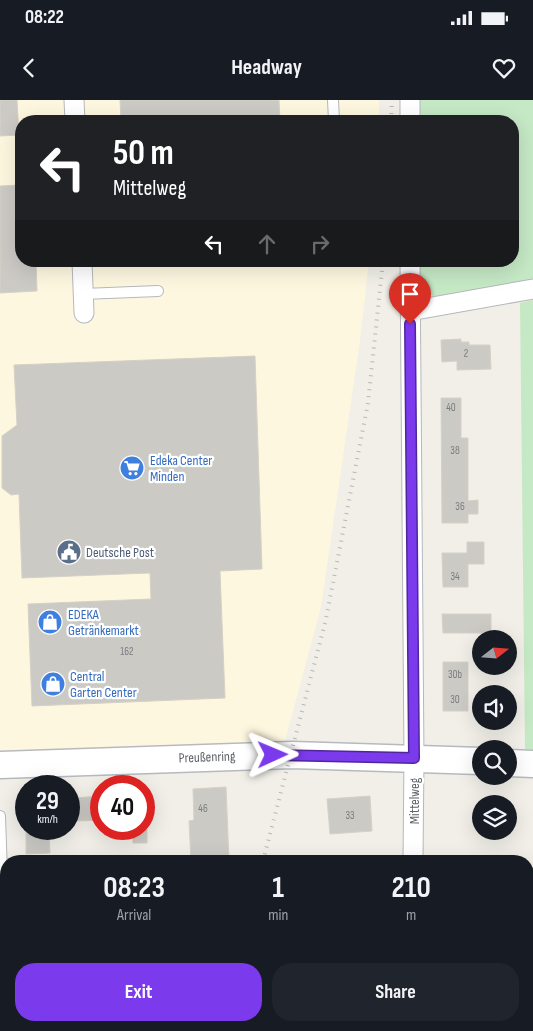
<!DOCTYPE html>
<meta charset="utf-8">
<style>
:root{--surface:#171b24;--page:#20242c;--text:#f1f3f6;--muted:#9ea1a6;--accent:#7c3aed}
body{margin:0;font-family:"Sofia Sans Condensed",sans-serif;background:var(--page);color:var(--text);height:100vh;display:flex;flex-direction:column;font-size:19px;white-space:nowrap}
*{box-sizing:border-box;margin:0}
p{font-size:16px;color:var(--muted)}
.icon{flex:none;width:28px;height:28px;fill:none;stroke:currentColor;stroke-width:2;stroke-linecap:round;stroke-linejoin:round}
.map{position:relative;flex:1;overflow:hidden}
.drawer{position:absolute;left:0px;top:755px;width:534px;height:176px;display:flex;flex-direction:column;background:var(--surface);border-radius:20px 20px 0 0;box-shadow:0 5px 20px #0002}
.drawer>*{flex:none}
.hud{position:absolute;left:15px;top:15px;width:504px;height:152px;border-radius:20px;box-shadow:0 5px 20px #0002;background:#202124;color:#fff;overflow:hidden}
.needle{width:32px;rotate:73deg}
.buttons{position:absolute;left:472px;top:530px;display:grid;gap:10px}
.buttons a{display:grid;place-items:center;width:45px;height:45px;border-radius:50%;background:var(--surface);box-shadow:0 5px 20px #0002;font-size:25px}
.speed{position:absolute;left:15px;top:675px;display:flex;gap:10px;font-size:25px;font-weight:700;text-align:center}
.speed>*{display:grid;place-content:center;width:65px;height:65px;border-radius:50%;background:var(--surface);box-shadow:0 5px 20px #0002;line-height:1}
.speed small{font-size:12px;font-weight:400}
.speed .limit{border:8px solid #d22;background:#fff;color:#111}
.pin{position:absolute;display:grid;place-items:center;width:42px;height:42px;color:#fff;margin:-51px -21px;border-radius:50% 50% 50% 0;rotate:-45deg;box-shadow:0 0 5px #0007}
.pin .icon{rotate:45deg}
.me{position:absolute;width:55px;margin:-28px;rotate:89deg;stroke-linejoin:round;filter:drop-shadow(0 0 4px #0008)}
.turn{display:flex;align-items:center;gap:18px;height:105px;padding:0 15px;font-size:22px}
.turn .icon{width:65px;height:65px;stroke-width:2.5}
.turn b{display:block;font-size:35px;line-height:42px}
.lanes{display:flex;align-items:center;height:48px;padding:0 15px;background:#0003;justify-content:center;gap:25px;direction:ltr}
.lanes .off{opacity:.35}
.eta{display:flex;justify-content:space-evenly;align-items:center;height:85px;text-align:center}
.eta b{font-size:30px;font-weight:700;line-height:35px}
.primary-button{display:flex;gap:10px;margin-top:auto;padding:10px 15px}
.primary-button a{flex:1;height:58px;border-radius:20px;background:var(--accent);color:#fff;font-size:20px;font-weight:700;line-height:58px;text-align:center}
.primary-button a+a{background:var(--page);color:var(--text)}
.status{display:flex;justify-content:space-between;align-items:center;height:35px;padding:0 25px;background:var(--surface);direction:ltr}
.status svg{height:14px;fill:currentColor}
header{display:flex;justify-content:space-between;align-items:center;height:65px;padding:0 15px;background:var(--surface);font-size:22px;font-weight:700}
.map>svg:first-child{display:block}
</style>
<div class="status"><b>08:22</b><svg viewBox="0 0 49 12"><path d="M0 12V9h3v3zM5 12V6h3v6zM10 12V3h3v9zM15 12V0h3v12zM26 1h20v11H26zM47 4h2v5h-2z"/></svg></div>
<header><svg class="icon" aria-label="back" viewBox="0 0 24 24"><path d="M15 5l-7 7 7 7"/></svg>Headway<svg class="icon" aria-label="heart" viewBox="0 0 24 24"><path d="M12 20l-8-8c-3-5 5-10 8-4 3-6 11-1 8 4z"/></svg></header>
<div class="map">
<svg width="533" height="931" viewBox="0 0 533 931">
<rect width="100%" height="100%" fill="#f1efe8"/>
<!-- commercial -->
<path fill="#fef7e0" d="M0,0H379V21H21V161H369L360,240L321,507L283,648L0,657Z"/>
<!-- green -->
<path fill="#c5e8c5" d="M419,0H533V181L438,197C416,193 419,179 419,161H512V21H419Z
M533,200V650L525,649L520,203Z"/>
<!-- building -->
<path fill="#cccac5" stroke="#d6d1c6" d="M0,0H17L19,35L0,36Z
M120,0H279L280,21H121Z
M21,85V161H36L37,191L0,193V86Z
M461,239V242H469V245H490L491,269L457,270V261L442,262L441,240Z
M255,256L262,469L220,471L225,598L32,606L28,504L151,499L150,473L22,478L19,394L11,395L2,388V336L17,325L14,265Z
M441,298H461V338H468V401L478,400V414H468V423H442Z
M467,442H484V464H468V487H443L442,453H467Z
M442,514H491V533H443Z
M443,562H468V611H443Z
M226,687L229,761H191L189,721L194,720L193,689Z
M100,696L101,720L76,721L75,698Z
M370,696L372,731L330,734L327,699Z
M26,729H49L50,753L26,754Z
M132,729H147V743H133Z"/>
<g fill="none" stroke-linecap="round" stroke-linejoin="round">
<defs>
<path id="lane" d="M333,0L334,21
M83,194L158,191
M0,716L2,774"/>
<path id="street" d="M74,0L75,21
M410,0V21
M82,161L84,213
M410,161L414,658L413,761
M410,211L533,189
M393,931V925"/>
<path id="secondary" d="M509,663L533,664
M0,665L292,655L481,661"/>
</defs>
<!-- lane casing -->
<use href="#lane" stroke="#b5b8bc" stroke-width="12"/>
<!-- street casing -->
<use href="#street" stroke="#b5b8bc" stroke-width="21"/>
<!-- secondary casing -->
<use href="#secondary" stroke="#b6babf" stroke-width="29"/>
<!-- path -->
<path stroke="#9cc7a9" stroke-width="3" stroke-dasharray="5 2.5" stroke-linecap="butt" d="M528,874L533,873"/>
<!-- lane -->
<use href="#lane" stroke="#fff" stroke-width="10"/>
<!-- street -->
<use href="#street" stroke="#fff" stroke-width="19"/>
<!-- secondary -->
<use href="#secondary" stroke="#fff" stroke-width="26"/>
<!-- rail -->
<path stroke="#b6b7b8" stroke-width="4" stroke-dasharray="1 6" stroke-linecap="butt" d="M391,21L392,0
M263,761L326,519L368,303L383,161
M219,931L221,925"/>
</g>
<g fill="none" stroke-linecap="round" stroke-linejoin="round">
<defs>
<path id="route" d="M273,655L414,658L410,224"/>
</defs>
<!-- route casing -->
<use href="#route" stroke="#51269a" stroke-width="12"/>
<!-- route -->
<use href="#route" stroke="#7c3aed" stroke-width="9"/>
</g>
<!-- icons -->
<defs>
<symbol id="supermarket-disc" viewBox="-11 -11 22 22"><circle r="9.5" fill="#3f7fe0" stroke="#fff"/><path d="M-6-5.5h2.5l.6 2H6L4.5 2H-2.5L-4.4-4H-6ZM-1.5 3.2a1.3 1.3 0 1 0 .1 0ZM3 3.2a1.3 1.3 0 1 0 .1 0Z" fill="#fff"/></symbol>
<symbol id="civic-disc" viewBox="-11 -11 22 22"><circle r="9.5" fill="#5c6f8a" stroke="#fff"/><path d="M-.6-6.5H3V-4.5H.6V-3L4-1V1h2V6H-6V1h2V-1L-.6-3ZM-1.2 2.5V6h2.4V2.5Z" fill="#fff"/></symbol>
<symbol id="shop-disc" viewBox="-11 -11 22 22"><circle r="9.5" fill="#3f7fe0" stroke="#fff"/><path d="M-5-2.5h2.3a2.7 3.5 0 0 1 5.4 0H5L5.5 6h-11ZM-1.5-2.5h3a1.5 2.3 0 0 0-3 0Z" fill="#fff"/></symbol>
</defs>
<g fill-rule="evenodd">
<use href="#supermarket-disc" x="118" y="354" width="28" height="28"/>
<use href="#civic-disc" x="55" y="438" width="28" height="28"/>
<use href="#shop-disc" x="36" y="508" width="28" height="28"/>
<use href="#shop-disc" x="39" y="570" width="28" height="28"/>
</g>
<g text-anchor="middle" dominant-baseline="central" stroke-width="4.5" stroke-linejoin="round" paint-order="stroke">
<!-- number labels -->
<g font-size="11" fill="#7a7d7f">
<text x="466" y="253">2</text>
<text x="451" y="307">40</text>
<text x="455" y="350">38</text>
<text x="460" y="406">36</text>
<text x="455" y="476">34</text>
<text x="127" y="551">162</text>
<text x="455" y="574">30b</text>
<text x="455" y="599">30</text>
<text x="203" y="708">46</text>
<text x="350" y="715">33</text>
</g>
<!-- shop labels -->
<g font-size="14" fill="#366cbe" stroke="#fff" text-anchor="start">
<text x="150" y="360">Edeka Center<tspan x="150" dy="16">Minden</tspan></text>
<text x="68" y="514">EDEKA<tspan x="68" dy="16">Getränkemarkt</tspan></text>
<text x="70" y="576">Central<tspan x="70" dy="16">Garten Center</tspan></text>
</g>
<!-- service labels -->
<g font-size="14" fill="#4e5e75" stroke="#fff" text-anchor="start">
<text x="86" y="452">Deutsche Post</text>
</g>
<!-- street labels -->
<g font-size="14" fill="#5f6368" stroke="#fff">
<text transform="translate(207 657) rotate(-2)">Preußenring</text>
<text transform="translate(414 701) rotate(-90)">Mittelweg</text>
</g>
</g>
</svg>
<div class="buttons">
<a><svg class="needle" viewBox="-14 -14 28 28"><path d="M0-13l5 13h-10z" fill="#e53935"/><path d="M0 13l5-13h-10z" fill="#9ea1a6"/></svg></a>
<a><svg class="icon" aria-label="sound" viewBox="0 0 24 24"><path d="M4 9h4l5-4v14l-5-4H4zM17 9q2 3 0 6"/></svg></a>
<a><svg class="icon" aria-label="search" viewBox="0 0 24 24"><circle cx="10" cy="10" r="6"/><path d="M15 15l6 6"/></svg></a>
<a><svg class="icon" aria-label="layers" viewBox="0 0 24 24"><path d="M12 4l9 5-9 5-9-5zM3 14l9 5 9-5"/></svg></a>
</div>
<div class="speed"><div>29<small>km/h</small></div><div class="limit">40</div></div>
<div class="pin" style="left:410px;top:224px;background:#d93025"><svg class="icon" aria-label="arrive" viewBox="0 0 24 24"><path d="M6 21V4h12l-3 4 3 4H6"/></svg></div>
<svg class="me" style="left:273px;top:655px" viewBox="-20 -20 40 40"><path d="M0-17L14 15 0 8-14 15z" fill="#7c3aed" stroke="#fff" stroke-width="4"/></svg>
<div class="hud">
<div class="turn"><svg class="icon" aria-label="left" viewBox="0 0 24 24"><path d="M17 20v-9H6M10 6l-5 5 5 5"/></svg><div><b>50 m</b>Mittelweg</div></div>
<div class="lanes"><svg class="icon" aria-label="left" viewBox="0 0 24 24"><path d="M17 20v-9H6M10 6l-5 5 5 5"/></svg><svg class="icon off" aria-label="ahead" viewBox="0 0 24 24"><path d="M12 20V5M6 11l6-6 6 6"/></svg><svg class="icon off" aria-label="right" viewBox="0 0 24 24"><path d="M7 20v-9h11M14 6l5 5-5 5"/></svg></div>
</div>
<section class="drawer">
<div class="eta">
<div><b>08:23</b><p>Arrival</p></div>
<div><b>1</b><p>min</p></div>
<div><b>210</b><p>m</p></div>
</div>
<div class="primary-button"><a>Exit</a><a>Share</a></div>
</section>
</div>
